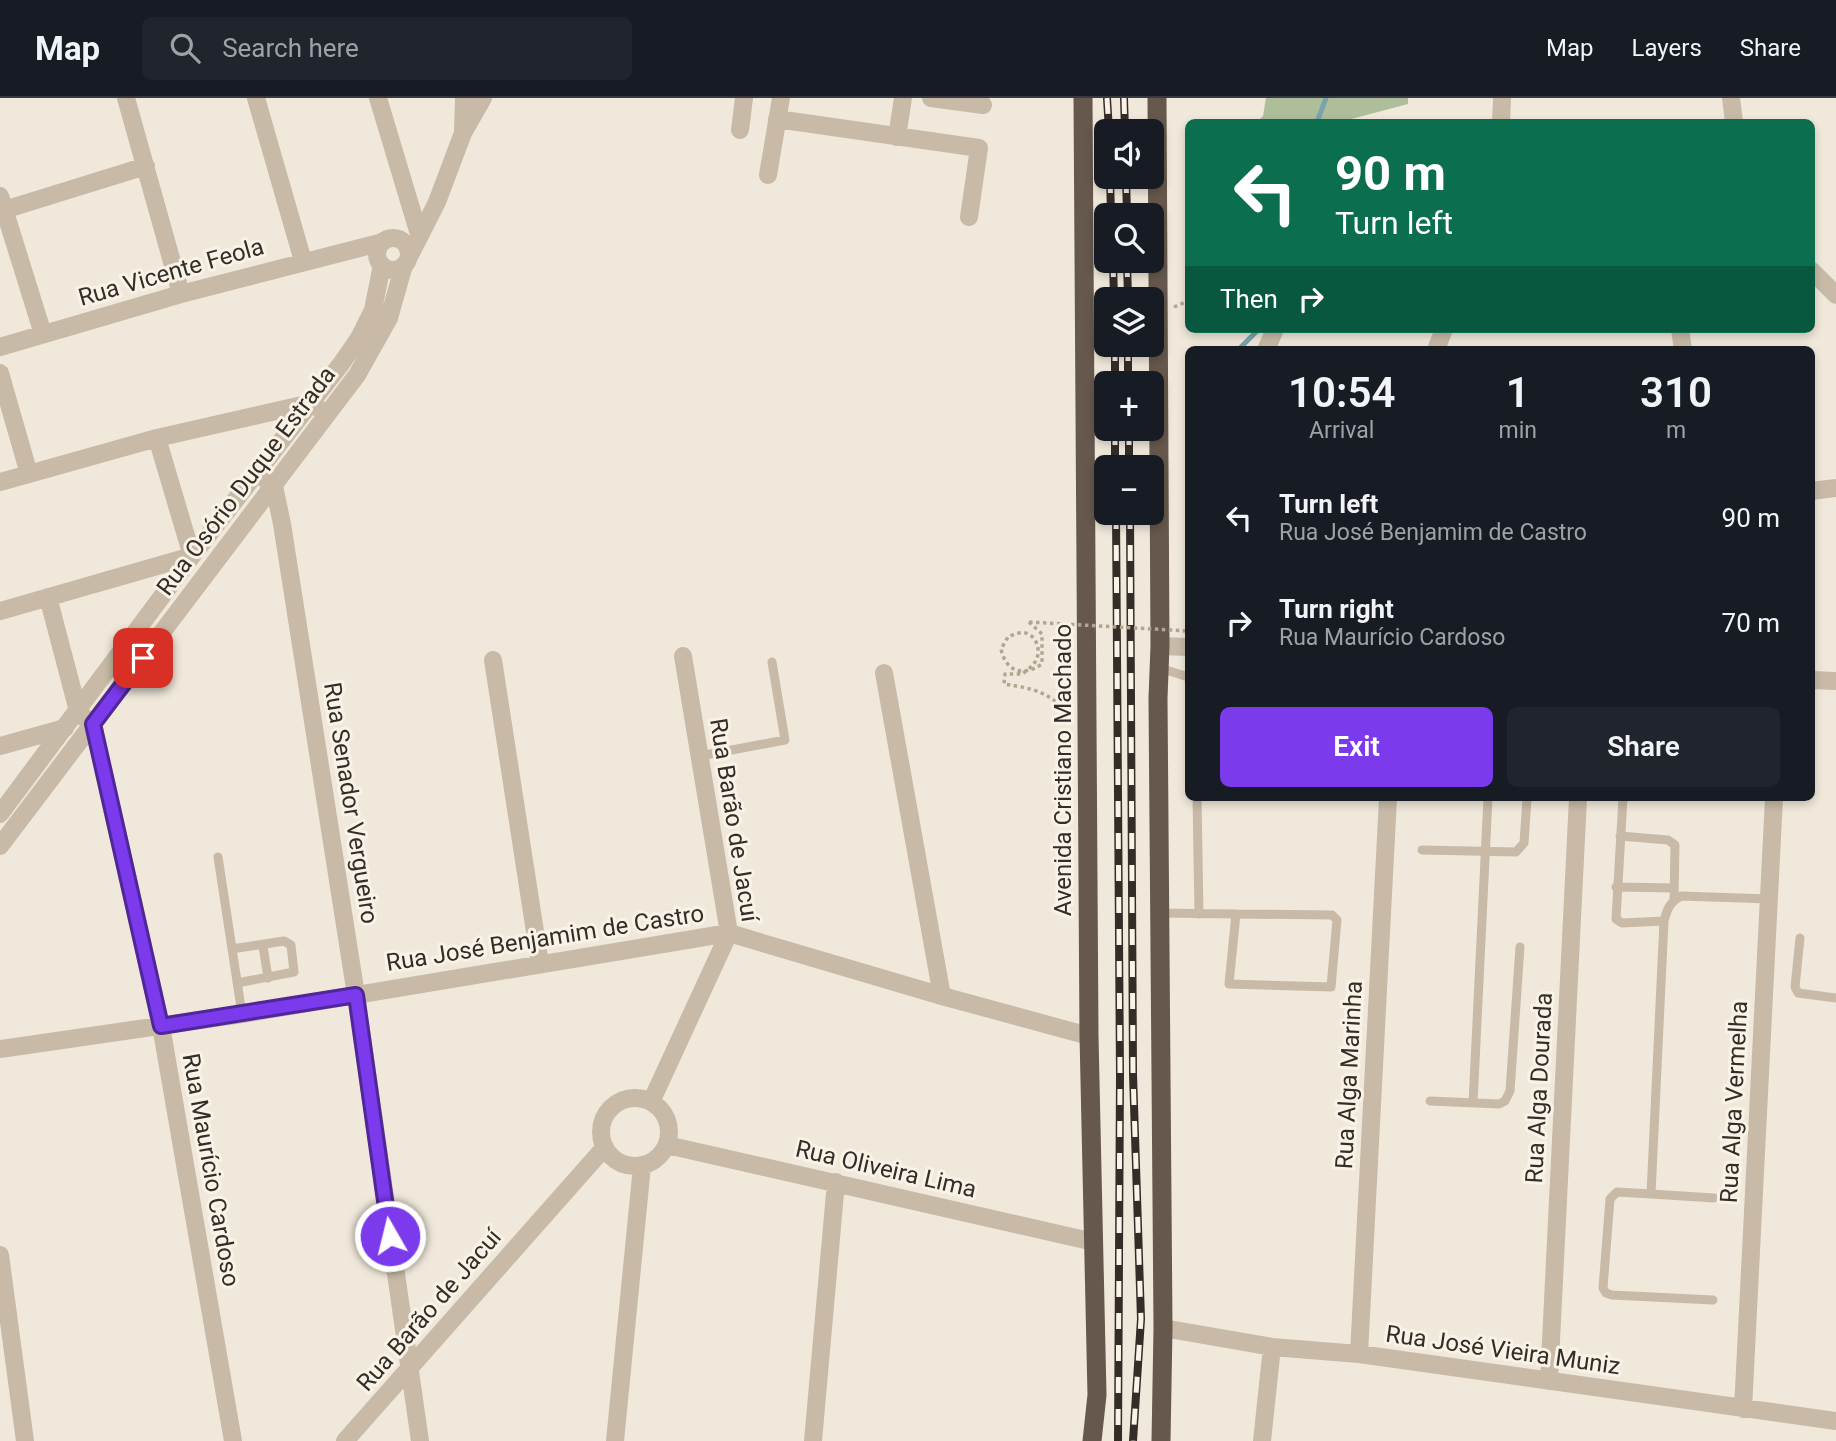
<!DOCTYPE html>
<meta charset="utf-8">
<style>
:root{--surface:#171b24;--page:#20242c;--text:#f1f3f6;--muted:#9ea1a6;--line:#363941;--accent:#7c3aed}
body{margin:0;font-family:Roboto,sans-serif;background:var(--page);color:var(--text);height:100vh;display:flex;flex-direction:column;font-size:26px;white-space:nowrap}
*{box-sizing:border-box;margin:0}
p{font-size:23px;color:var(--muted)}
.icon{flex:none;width:38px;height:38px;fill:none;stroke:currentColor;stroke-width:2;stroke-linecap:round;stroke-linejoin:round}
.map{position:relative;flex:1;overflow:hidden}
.panel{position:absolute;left:1185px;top:248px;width:630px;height:455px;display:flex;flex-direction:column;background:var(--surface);border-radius:10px;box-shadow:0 4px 10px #0003}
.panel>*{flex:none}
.top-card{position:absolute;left:1185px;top:21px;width:630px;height:214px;border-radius:10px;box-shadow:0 4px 10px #0003;background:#0b6e4f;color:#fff;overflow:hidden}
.fabs{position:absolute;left:1094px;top:21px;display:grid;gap:14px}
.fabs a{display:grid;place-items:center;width:70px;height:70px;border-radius:10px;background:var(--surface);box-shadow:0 4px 10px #0003;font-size:35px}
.pin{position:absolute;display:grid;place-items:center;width:60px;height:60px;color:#fff;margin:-30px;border-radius:14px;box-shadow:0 4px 10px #0006}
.me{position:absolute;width:77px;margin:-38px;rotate:352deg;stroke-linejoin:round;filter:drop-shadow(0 0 5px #0008)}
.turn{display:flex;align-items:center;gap:24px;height:147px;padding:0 35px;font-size:32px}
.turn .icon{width:91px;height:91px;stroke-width:2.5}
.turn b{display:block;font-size:49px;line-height:60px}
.then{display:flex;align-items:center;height:66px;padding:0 35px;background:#0003;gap:14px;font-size:26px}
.eta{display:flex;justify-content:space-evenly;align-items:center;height:119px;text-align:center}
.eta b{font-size:42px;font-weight:600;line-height:49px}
.primary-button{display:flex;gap:14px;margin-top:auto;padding:14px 35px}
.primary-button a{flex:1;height:80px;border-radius:10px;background:var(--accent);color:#fff;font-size:28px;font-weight:600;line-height:80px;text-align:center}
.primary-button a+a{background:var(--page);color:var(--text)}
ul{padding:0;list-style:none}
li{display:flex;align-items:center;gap:21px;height:105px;padding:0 35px}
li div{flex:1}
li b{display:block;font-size:26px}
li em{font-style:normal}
header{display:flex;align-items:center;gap:42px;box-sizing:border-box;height:98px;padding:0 35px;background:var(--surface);border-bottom:2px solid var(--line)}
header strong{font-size:33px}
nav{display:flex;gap:38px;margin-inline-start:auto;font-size:24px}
.search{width:490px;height:63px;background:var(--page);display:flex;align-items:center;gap:18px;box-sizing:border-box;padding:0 24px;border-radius:10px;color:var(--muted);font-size:26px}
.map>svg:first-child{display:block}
</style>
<header>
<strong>Map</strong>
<div class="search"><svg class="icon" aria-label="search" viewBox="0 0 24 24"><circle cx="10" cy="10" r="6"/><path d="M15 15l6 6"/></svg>Search here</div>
<nav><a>Map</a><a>Layers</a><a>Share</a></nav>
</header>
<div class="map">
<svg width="1836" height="1343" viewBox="0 0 1836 1343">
<rect width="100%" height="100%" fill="#f0e9db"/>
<!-- green -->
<path fill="#aebe9b" d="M1266,0H1408V6L1340,24H1257L1263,18Z"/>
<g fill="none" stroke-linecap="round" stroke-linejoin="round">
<!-- stream -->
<path stroke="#7ba3ac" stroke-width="5" d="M1317,24L1326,0
M1238,252L1259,231"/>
<!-- path -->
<path stroke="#b3a591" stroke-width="3.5" stroke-dasharray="3.5 3.5" stroke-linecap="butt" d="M1174,209L1188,203
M1029,524L1042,536V566C1023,579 1006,574 1001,551L1008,539C1011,538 1015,535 1019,535C1035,532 1043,552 1035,564C1032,569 1026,573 1022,576H1005L1004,586C1035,591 1046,593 1069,615"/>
<!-- service -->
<path stroke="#c8baa7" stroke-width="9" d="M1160,570L1188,579
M700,658L785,642L772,564
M1197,700L1199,816
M1623,700L1616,821L1622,825L1664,823
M1620,738L1668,742L1675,747L1674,802
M1422,752L1516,754L1524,745L1527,700
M218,759L242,916
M1616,789L1674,790
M1160,815L1236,816L1229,886L1331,889L1337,822L1332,817L1236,816
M1800,840L1795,889L1798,895L1836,900
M263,848L268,880
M232,851L284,843L291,847L294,874L237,885
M1430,1003L1499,1006L1505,1003L1510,993L1520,849
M1473,1005L1488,700
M1651,1096L1714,1100
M1713,1202L1612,1197L1606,1195L1603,1190L1610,1101L1617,1094L1651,1096L1664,823C1667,811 1670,804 1681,798L1769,801"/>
<!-- minor -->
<path stroke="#c8baa7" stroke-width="18" d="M126,0L181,196
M256,0L303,163
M378,0L418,133
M931,0L983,7
M1731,0L1734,24
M777,21L979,50L969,119
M1501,24L1502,0
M740,32L744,0
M897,39L903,0
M768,77L781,0
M0,98L43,236
M4,112L146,68
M1811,172L1836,197
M1680,231L1683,252
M0,249L181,196L383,144
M1266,252L1275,231
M1436,252L1444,231
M0,275L29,376
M257,375L274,388L282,426L356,897L420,1343
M0,384L157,340L311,305L318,310
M1811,393L1836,390
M48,499L78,613
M0,513L192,458L157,340
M1160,548L1188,549
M493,562L540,866
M884,575L942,898
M1811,582L1836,583
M77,614L93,626L161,928L233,1343
M0,648L65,630
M0,951L242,916L729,835L942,898L1089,938
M601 1034a34 34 0 1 1 68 0a34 34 0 1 1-68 0Z
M651,1004L729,835L683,558
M667,1047L1094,1144
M0,1157L25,1343
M1163,1230L1272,1249L1359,1256L1836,1323
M1359,1256L1388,700
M1549,1283L1578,700
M1743,1311L1774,700
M345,1343L605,1049
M615,1343L642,1068
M813,1343L836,1084
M1262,1343L1272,1249"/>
<!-- tertiary -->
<path stroke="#c8baa7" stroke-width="18" d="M463,32L464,0
M377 156a16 16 0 1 1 32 0a16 16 0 1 1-32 0Z
M409,159L437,104L463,35L483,0
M0,716L192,458L341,266L359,240L373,212L382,167
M0,748L357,277L389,220L404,167"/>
<!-- trunk -->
<path stroke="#66584c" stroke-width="19" d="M1083,0L1089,938L1097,1297L1092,1343
M1157,0L1160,548L1158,600L1163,1230L1161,1343"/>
<defs>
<path id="rail" d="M1107,0L1109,33
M1124,0L1125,33
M1110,79L1111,117
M1126,79L1127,117
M1113,163L1114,201
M1127,163L1128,201
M1115,247V285
M1128,247V285
M1115,331V369
M1129,331V369
M1116,415L1120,977L1118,1343
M1130,415L1133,976L1141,1221L1133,1343"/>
</defs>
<!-- rail casing -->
<use href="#rail" stroke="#342d27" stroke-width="8"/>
<!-- rail -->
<use href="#rail" stroke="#f8f2e7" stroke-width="5" stroke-dasharray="16" stroke-linecap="butt"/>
<!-- path-bridge -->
<path stroke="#b3a591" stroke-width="3.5" stroke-dasharray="3.5 3.5" stroke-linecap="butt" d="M1029,524L1188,533"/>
</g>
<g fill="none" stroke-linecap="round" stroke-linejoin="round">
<defs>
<path id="route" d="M143,560L93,626L161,928L356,897L390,1138"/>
</defs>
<!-- route casing -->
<use href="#route" stroke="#51269a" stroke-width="18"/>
<!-- route -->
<use href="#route" stroke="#7c3aed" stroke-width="12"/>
</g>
<g text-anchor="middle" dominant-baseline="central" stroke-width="6" stroke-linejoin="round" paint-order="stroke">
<!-- street labels -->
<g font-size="24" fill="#342d27" stroke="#f8f2e7">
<text transform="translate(171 174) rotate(-16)">Rua Vicente Feola</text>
<text transform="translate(246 383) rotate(-53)">Rua Osório Duque Estrada</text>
<text transform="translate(1063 672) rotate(-90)">Avenida Cristiano Machado</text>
<text transform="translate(351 705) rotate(81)">Rua Senador Vergueiro</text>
<text transform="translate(734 722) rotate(81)">Rua Barão de Jacuí</text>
<text transform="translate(545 840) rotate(-9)">Rua José Benjamim de Castro</text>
<text transform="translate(1349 977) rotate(-87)">Rua Alga Marinha</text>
<text transform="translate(1539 990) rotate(-87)">Rua Alga Dourada</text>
<text transform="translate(1734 1004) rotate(-87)">Rua Alga Vermelha</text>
<text transform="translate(886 1071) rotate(13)">Rua Oliveira Lima</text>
<text transform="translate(211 1072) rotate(80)">Rua Maurício Cardoso</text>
<text transform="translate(429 1212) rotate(-49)">Rua Barão de Jacuí</text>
<text transform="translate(1503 1252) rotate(8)">Rua José Vieira Muniz</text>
</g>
</g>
</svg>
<div class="fabs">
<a><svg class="icon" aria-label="sound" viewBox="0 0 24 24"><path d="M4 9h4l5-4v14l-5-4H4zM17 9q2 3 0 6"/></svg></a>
<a><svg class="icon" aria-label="search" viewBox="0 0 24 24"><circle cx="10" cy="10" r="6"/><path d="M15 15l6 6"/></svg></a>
<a><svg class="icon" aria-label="layers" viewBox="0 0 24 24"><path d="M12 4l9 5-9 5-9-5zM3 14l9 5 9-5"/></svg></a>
<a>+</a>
<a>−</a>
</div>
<div class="pin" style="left:143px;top:560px;background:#d93025"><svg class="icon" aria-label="arrive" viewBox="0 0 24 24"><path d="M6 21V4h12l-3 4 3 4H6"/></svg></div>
<svg class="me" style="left:390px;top:1138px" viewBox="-20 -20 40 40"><circle r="17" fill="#7c3aed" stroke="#fff" stroke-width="3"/><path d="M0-11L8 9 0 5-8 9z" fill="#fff"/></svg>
<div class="top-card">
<div class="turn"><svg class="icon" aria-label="left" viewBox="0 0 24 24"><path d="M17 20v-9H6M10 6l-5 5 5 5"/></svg><div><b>90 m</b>Turn left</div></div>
<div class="then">Then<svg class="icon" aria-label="right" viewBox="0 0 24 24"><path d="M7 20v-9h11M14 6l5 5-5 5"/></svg></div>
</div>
<section class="panel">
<div class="eta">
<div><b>10:54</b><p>Arrival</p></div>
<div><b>1</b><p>min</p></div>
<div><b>310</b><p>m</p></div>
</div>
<ul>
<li><svg class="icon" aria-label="left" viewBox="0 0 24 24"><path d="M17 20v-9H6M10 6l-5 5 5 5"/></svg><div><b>Turn left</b><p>Rua José Benjamim de Castro</p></div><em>90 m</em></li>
<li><svg class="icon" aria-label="right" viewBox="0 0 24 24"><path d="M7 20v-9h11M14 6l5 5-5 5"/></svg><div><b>Turn right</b><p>Rua Maurício Cardoso</p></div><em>70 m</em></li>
</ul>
<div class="primary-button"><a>Exit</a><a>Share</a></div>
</section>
</div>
